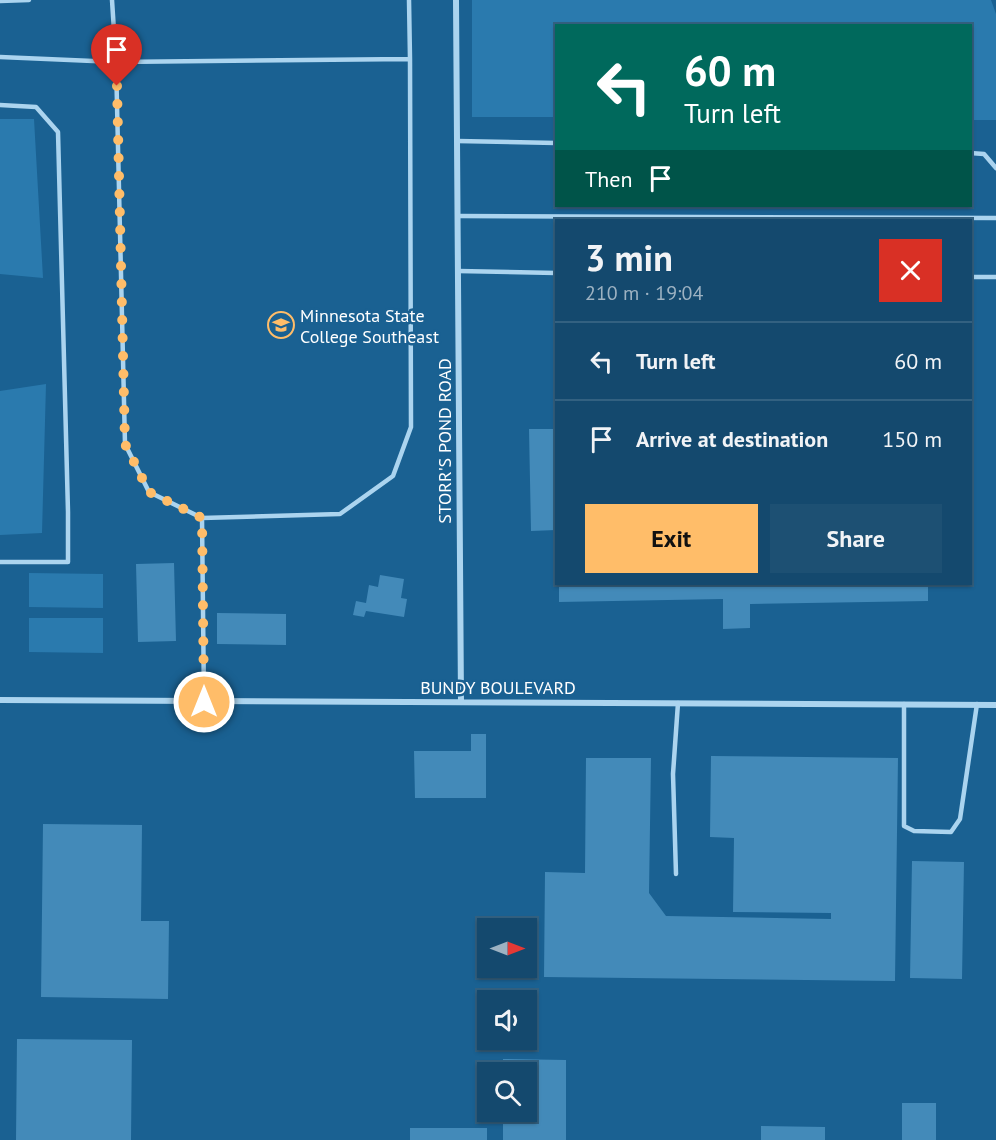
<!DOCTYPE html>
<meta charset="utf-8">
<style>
:root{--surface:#14496e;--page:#1d5073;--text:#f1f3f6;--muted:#9db2c2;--line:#336181;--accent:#ffbd69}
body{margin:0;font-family:"PT Sans",sans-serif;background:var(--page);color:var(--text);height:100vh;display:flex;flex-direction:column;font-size:22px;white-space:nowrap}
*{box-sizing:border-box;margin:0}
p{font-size:20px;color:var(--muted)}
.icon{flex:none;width:33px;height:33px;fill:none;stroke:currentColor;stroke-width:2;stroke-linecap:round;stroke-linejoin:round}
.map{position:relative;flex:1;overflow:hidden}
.panel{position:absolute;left:555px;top:219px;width:417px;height:366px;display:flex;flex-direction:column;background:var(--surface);border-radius:0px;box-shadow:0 2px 4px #0004,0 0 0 2px var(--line)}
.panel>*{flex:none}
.banner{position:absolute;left:555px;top:24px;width:417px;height:183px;border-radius:0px;box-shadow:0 2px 4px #0004,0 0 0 2px var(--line);background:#00695c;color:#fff;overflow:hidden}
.needle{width:39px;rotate:90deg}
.fabs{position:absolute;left:477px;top:918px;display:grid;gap:12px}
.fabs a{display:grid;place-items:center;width:60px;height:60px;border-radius:0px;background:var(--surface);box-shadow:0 2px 4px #0004,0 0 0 2px var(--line);font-size:30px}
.pin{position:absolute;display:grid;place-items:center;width:51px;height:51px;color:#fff;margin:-62px -26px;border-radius:50% 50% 50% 0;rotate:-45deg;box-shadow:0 0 6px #0007}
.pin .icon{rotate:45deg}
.me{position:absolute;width:66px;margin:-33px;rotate:0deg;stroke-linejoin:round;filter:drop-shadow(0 0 4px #0008)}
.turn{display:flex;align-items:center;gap:21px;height:126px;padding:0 30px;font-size:27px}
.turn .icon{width:78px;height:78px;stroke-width:2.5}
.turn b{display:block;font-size:42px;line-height:51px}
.then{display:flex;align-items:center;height:57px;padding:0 30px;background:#0003;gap:12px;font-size:22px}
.round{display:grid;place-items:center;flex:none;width:63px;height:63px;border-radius:0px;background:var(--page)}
.head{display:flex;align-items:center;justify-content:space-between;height:102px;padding:0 30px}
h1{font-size:36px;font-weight:700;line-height:45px}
.primary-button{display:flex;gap:12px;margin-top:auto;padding:12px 30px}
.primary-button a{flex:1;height:69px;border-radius:0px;background:var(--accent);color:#111;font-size:24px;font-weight:700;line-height:69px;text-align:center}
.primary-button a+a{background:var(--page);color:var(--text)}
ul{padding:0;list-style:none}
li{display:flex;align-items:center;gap:18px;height:78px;padding:0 30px;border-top:2px solid var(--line)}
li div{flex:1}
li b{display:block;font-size:22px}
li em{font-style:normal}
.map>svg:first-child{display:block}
</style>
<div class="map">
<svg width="996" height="1140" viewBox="0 0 996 1140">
<rect width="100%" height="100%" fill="#1a6192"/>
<!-- green -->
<path fill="#2a7aae" d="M472,0H991L996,14V120H971L970,26H556V117H472Z
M0,119H34L43,278L0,274Z
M46,384L42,533L0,535V391Z
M29,573L103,574V608L29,607Z
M29,618H103V653L29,652Z"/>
<!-- building -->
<path fill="#438ab9" d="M553,381H556V530L531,531L529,429H554Z
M174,563L176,641L138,642L136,564Z
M380,575L404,579L401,598L407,599L404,617L366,611L364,617L353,615L356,601L366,603L369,585L378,587Z
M559,584H928V601L750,604V628L723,629V599L559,602Z
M217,613L286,614V645L217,644Z
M471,734H486V798H415L414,751H471Z
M711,756L898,758L895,981L544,977L545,872L585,873L586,758H651L649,893L666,916L831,919V913L733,912L734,838L710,837Z
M43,824L142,825L141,921H169L168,999L41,997Z
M912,861L964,862L962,979L910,978Z
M17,1039L132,1040L131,1140H16Z
M503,1059L566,1060V1140H503V1112H526V1072H503Z
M902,1103H936V1140H902Z
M761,1126L825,1127V1140H761Z
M410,1128H487V1140H410Z"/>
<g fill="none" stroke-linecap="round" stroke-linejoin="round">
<!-- service -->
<path stroke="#abd4ef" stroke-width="4.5" d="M112,0L116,62L125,444L149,492L202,518L204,702
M0,1L29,0
M0,57L116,62L410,59
M0,105L36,107L58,132L68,512V562H0
M457,141L556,143
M970,153L984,154L996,168
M458,216L996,218
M458,271L556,273
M970,277H996
M202,518L340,514L393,476L411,427L410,59L409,0
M904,704V826L914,831L951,832L960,819L977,704
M676,874L673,774L678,703"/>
<!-- minor -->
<path stroke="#abd4ef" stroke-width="6" d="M456,0L461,702
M0,700L996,705"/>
</g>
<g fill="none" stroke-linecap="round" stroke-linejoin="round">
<!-- route -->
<path stroke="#ffbd69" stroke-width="10" stroke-dasharray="0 18" d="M117,86L125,444L149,492L202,518L204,702"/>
</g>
<!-- icons -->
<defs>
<symbol id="university-ring" viewBox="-11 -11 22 22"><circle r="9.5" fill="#1a6192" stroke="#ffbd69" stroke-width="1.5"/><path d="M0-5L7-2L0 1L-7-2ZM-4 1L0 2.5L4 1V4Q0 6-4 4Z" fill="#ffbd69"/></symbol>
</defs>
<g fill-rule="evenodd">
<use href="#university-ring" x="266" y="310" width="30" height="30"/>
</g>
<g text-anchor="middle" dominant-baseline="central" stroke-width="5" stroke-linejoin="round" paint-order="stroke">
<!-- poi labels -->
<g font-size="18" fill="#fff" stroke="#1a6192" text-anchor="start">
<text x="300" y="315">Minnesota State<tspan x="300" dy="21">College Southeast</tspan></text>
</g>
<!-- street labels -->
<g font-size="18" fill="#fff" stroke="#1a6192">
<text transform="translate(444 441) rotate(-90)">STORR'S POND ROAD</text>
<text x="498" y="687">BUNDY BOULEVARD</text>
</g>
</g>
</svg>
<div class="fabs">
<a><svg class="needle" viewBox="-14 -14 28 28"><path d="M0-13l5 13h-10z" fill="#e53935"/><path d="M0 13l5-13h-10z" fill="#9db2c2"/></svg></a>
<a><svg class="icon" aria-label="sound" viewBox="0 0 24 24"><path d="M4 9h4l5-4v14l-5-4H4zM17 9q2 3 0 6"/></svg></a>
<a><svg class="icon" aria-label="search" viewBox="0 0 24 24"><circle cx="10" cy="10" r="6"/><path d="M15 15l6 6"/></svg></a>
</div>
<div class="pin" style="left:117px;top:86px;background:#d93025"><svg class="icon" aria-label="arrive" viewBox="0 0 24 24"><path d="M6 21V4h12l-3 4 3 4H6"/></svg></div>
<svg class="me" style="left:204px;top:702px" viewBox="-20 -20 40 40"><circle r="17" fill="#ffbd69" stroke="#fff" stroke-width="3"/><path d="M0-11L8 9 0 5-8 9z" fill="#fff"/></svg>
<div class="banner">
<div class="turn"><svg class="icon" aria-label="left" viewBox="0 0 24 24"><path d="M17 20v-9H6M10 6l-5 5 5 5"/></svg><div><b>60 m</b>Turn left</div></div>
<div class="then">Then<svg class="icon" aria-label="arrive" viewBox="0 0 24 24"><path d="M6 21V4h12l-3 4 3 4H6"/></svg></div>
</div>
<section class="panel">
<div class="head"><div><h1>3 min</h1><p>210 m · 19:04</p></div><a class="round" style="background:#d93025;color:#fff"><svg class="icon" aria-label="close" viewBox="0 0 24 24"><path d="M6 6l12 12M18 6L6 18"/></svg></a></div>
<ul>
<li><svg class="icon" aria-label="left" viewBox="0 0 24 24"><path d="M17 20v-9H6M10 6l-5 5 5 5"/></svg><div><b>Turn left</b></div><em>60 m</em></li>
<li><svg class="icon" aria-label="arrive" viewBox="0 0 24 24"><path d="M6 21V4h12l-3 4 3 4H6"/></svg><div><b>Arrive at destination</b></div><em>150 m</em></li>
</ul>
<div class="primary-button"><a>Exit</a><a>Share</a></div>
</section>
</div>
